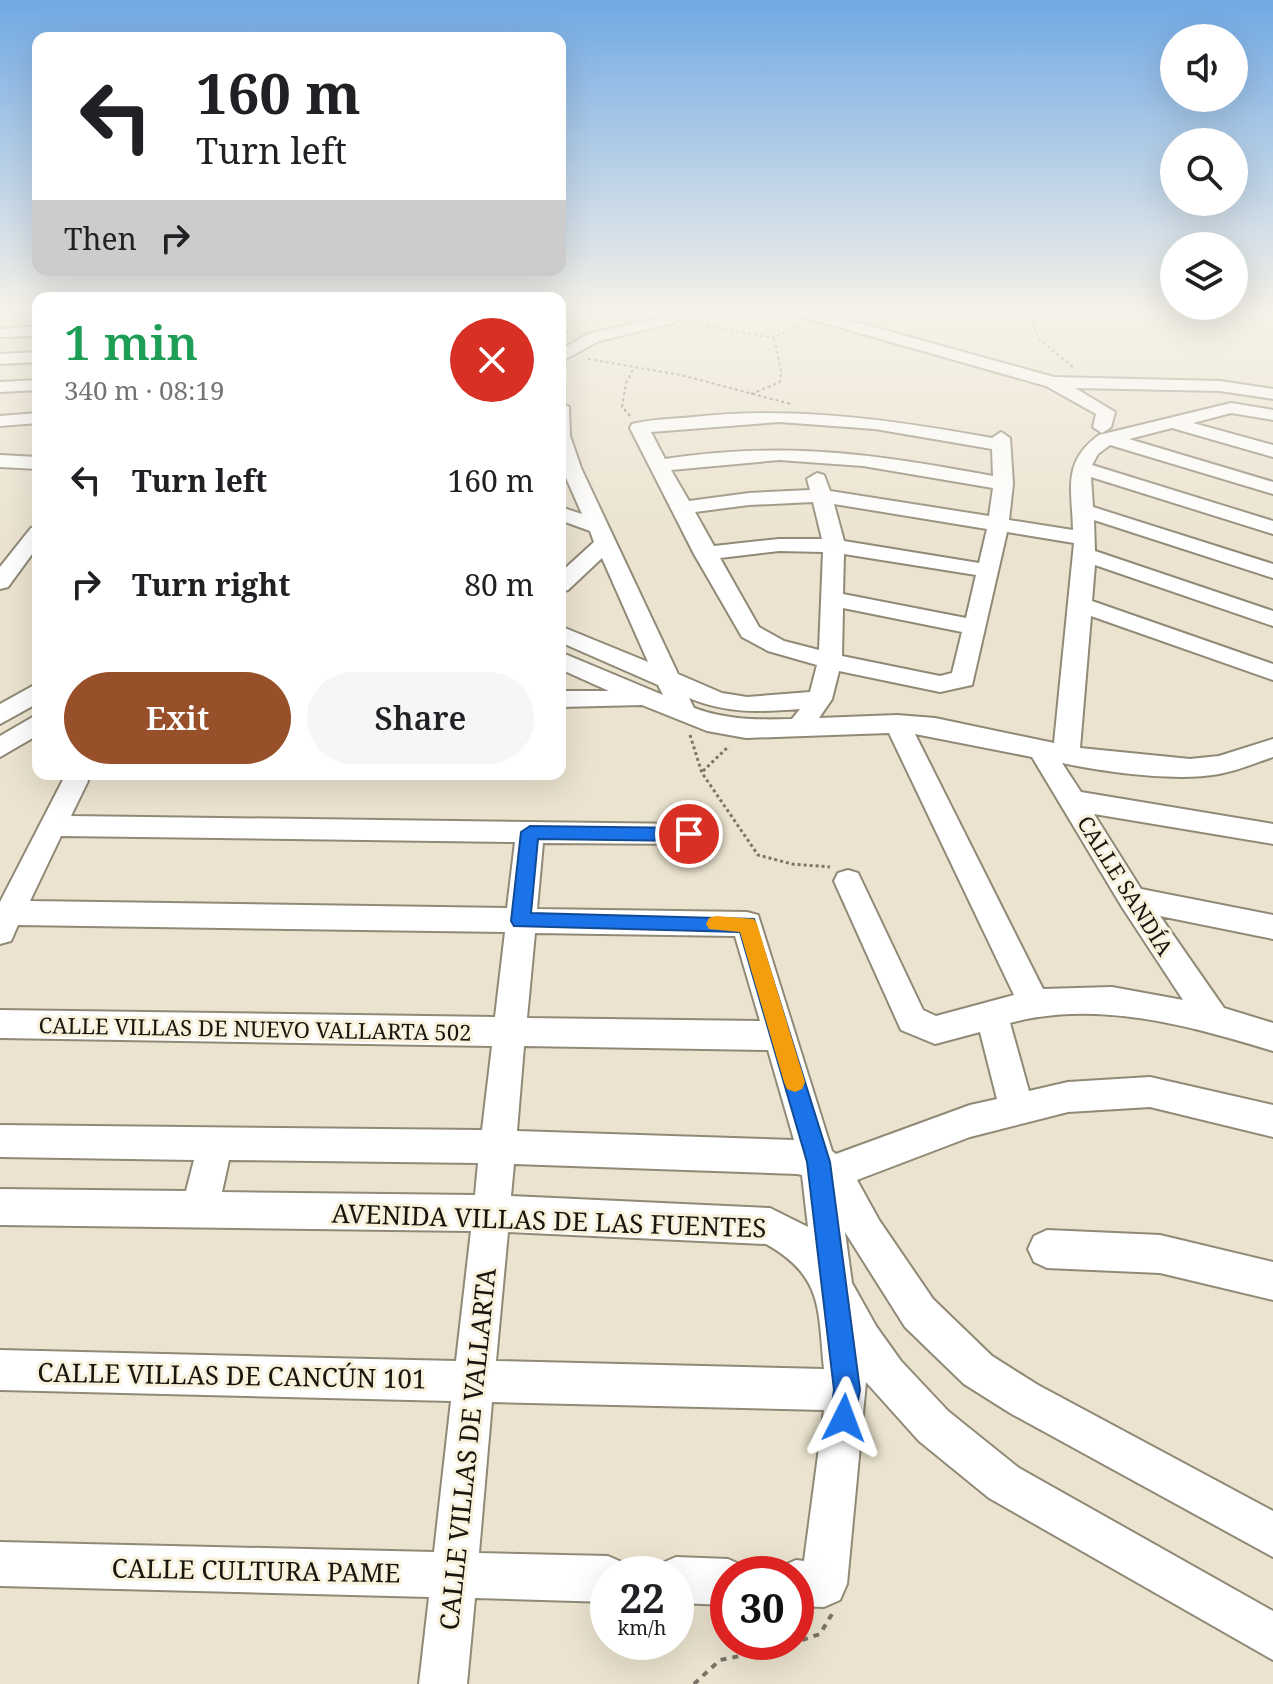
<!DOCTYPE html>
<meta charset="utf-8">
<style>
:root{--surface:#fff;--page:#f6f6f6;--text:#202124;--muted:#757577;--accent:#975029}
body{margin:0;font-family:"Noto Serif",serif;background:var(--page);color:var(--text);height:100vh;display:flex;flex-direction:column;font-size:30px;white-space:nowrap}
*{box-sizing:border-box;margin:0}
p{font-size:26px;color:var(--muted)}
.icon{flex:none;width:44px;height:44px;fill:none;stroke:currentColor;stroke-width:2;stroke-linecap:round;stroke-linejoin:round}
.map{position:relative;flex:1;overflow:hidden}
.sheet{position:absolute;left:32px;top:292px;width:534px;height:488px;display:flex;flex-direction:column;background:var(--surface);border-radius:16px;box-shadow:0 8px 32px #0002}
.sheet>*{flex:none}
.banner{position:absolute;left:32px;top:32px;width:534px;height:244px;border-radius:16px;box-shadow:0 8px 32px #0002;background:#fff;color:var(--text);overflow:hidden}
.fabs{position:absolute;left:1160px;top:24px;display:grid;gap:16px}
.fabs a{display:grid;place-items:center;width:88px;height:88px;border-radius:50%;background:var(--surface);box-shadow:0 8px 32px #0002;font-size:40px}
.speed{position:absolute;left:590px;top:1556px;display:flex;gap:16px;font-size:40px;font-weight:700;text-align:center}
.speed>*{display:grid;place-content:center;width:104px;height:104px;border-radius:50%;background:var(--surface);box-shadow:0 8px 32px #0002;line-height:1}
.speed small{font-size:20px;font-weight:400}
.speed .limit{border:12px solid #d22;background:#fff;color:#111}
.pin{position:absolute;display:grid;place-items:center;width:68px;height:68px;color:#fff;margin:-34px;border:4px solid #fff;border-radius:50%;box-shadow:0 2px 8px #0007}
.me{position:absolute;width:88px;margin:-44px;rotate:3deg;stroke-linejoin:round;filter:drop-shadow(0 0 6px #0008)}
.turn{display:flex;align-items:center;gap:28px;height:168px;padding:0 32px;font-size:36px}
.turn .icon{width:104px;height:104px;stroke-width:2.5}
.turn b{display:block;font-size:56px;line-height:68px}
.then{display:flex;align-items:center;height:76px;padding:0 32px;background:#0003;gap:16px;font-size:30px}
.round{display:grid;place-items:center;flex:none;width:84px;height:84px;border-radius:42px;background:var(--page)}
.head{display:flex;align-items:center;justify-content:space-between;height:136px;padding:0 32px}
h1{font-size:48px;font-weight:600;line-height:60px;color:#1e9e55}
.action{display:flex;gap:16px;margin-top:auto;padding:16px 32px}
.action a{flex:1;height:92px;border-radius:48px;background:var(--accent);color:#fff;font-size:32px;font-weight:600;line-height:92px;text-align:center}
.action a+a{background:var(--page);color:var(--text)}
ul{padding:0;list-style:none}
li{display:flex;align-items:center;gap:24px;height:104px;padding:0 32px}
li div{flex:1}
li b{display:block;font-size:30px}
li em{font-style:normal}
.map>svg:first-child{display:block}
</style>
<div class="map">
<svg width="1273" height="1684" viewBox="0 0 1273 1684">
<rect width="100%" height="100%" fill="#ebe3cf"/>
<g fill="none" stroke-linecap="round" stroke-linejoin="round">
<defs>
<path id="minor" d="M666,310H682L674,323L599,341L560,362V350L588,334L662,317Z
M787,310H812L1054,377L1220,381L1273,389V399L1220,391L1075,388L1115,412L1111,427L1102,433L1093,427L1096,414L1046,386L789,313Z
M38,326V336L0,337V329Z
M38,352V362L0,364V354Z
M38,380V390L0,392V382Z
M560,402L569,407L570,436L581,468L678,674L722,693L747,697L810,692L817,665L768,651L742,637L694,554L630,428L632,424C652,419 673,419 693,417C795,406 892,420 992,438L1001,432L1010,438L1013,484L1009,520L1073,530C1072,488 1062,462 1099,435L1231,403L1273,410V420L1231,413L1193,423L1273,445V457L1172,428L1129,439L1273,482V494L1110,445L1098,454L1092,465L1273,521V534L1091,477L1093,507L1273,564V578L1094,520L1095,551L1273,611V626L1095,565L1092,601L1273,664V680L1091,616L1080,748L1190,759L1219,756L1273,739V757C1255,763 1237,771 1219,774C1176,782 1105,772 1062,763L1081,792L1273,824V844L1094,814L1141,889L1273,915V939L1160,916L1224,1008L1273,1023V1051C1191,1026 1096,999 1010,1023L1029,1091L1068,1082L1150,1077L1273,1105V1137L1150,1107L1068,1112L970,1137L857,1180L879,1220L933,1299L992,1356L1038,1385L1273,1511V1557L1010,1413L964,1384L905,1327L845,1232L852,1283L876,1326L901,1361L948,1411L1019,1468L1273,1611V1660L989,1498L919,1441L866,1382L847,1584L840,1600L824,1607L796,1606V1574H777L780,1567L796,1560L804,1561L824,1410L492,1402L479,1553L608,1556L624,1563L628,1574H608V1602L475,1598L467,1684H419L429,1597L0,1586V1542L434,1552L451,1401L0,1390V1350L456,1361L471,1231L0,1225V1189L186,1191L194,1160L0,1157V1125L482,1130L492,1046L0,1038V1010L495,1017L505,932L18,925L11,941L0,944V902L66,774H84L88,781L71,816L689,824L699,827L703,834L699,841L689,844L543,843L537,909L747,912L758,915L832,1151L836,1154L970,1105L997,1099L980,1032L935,1044L901,1030L834,881L838,873L848,870L858,873L923,1010L936,1016L1014,995L889,733L746,738L707,731L642,705L560,707V691H609L560,669V652L663,695L658,685L560,642V626L648,662L602,558L568,590L560,592V573L594,542L590,531L560,520V507L582,514L560,464ZM779,422L875,429L992,449L993,476C875,454 786,441 665,459L651,432ZM779,460L863,466L993,488L989,516L830,491L824,475L817,473L807,479L810,490L749,493L689,501L671,470ZM813,502L822,539H779L714,546L695,512L749,505ZM834,504L987,529L979,563L844,541ZM1007,532L1074,543L1054,743L935,718L897,715L819,718L832,699L839,671L940,692L972,685ZM779,551L823,552L819,650L784,641L759,627L720,558ZM844,554L976,575L966,618L843,594ZM843,608L962,632L952,673L940,676L842,656ZM689,698C727,714 759,712 800,709L792,719C757,720 727,720 694,708ZM915,734L1032,757L1122,907L1183,1000L1112,987L1043,989ZM61,836L515,842L507,908L30,901ZM535,933L735,936L760,1021L527,1018ZM524,1046L768,1050L794,1140L517,1131ZM229,1160L478,1163L475,1195L222,1192ZM514,1164L797,1174L802,1175L808,1227L770,1208L511,1196ZM508,1232L766,1244C824,1276 818,1311 824,1369L496,1361Z
M38,413V423L0,426V416Z
M0,455L38,457V469L0,467Z
M38,526V546L8,587L0,589V567L31,528Z
M38,683V703L0,724V704Z
M38,714V735L0,757V736Z
M1047,1230L1160,1235L1273,1262V1300L1160,1273L1047,1268L1034,1262L1028,1249L1034,1236Z
M676,1557L728,1559L744,1566L747,1574H728V1605L676,1603V1574H656L660,1564Z"/>
</defs>
<!-- minor casing -->
<use href="#minor" stroke="#8f8976" stroke-width="4"/>
<!-- path-far2 -->
<path stroke="#7a7568" stroke-width="2" stroke-dasharray="3 3" stroke-linecap="butt" d="M1028,310L1038,338L1073,367
M683,322L774,338L799,324
M560,331L571,333
M588,359L681,375L791,404
M751,394L780,382L781,371L774,338
M630,416L622,407L626,383L634,368"/>
<!-- path-far1 -->
<path stroke="#7a7568" stroke-width="3" stroke-dasharray="3 3" stroke-linecap="butt" d="M690,735L702,773L758,855L792,864L830,867
M703,771L729,746"/>
<!-- path -->
<path stroke="#7a7568" stroke-width="4" stroke-dasharray="6 6" stroke-linecap="butt" d="M694,1684L720,1660L775,1649L820,1634L832,1614"/>
<!-- minor -->
<use href="#minor" fill="#fff" fill-rule="evenodd"/>
</g>
<!-- sky -->
<linearGradient id="sky" x2="0" y2="1"><stop stop-color="#71a9e4"/><stop offset="0.57" stop-color="#f6f2e9"/><stop offset="1" stop-color="#f6f2e9" stop-opacity="0"/></linearGradient>
<rect width="1273" height="546" fill="url(#sky)"/>
<!-- route -->
<path fill="#1a73e8" stroke="#114b97" stroke-width="2" d="M530,826L689,828L698,834L689,841L538,839L531,913L754,919L830,1162L860,1390L853,1427L844,1431L834,1427L830,1418L834,1390L807,1162L740,932L514,926L511,921L521,832Z"/>
<!-- slow -->
<path fill="#f59e0b" d="M716,916L754,919L757,924L805,1082L802,1089L795,1092L787,1089L784,1082L740,932L709,929L706,924L709,918Z"/>
<g text-anchor="middle" dominant-baseline="central" stroke-width="6" stroke-linejoin="round" paint-order="stroke">
<!-- street labels -->
<g font-size="22" fill="#19160f" stroke="#f8f1dc">
<text transform="translate(1126 885) rotate(58)">CALLE SANDÍA</text>
<text transform="translate(255 1028) rotate(1)">CALLE VILLAS DE NUEVO VALLARTA 502</text>
</g>
<!-- near-street labels -->
<g font-size="26" fill="#19160f" stroke="#f8f1dc">
<text transform="translate(549 1220) rotate(2)">AVENIDA VILLAS DE LAS FUENTES</text>
<text transform="translate(232 1375) rotate(1)">CALLE VILLAS DE CANCÚN 101</text>
<text transform="translate(467 1449) rotate(-84)">CALLE VILLAS DE VALLARTA</text>
<text transform="translate(256 1570) rotate(1)">CALLE CULTURA PAME</text>
</g>
</g>
</svg>
<div class="fabs">
<a><svg class="icon" aria-label="sound" viewBox="0 0 24 24"><path d="M4 9h4l5-4v14l-5-4H4zM17 9q2 3 0 6"/></svg></a>
<a><svg class="icon" aria-label="search" viewBox="0 0 24 24"><circle cx="10" cy="10" r="6"/><path d="M15 15l6 6"/></svg></a>
<a><svg class="icon" aria-label="layers" viewBox="0 0 24 24"><path d="M12 4l9 5-9 5-9-5zM3 14l9 5 9-5"/></svg></a>
</div>
<div class="speed"><div>22<small>km/h</small></div><div class="limit">30</div></div>
<div class="pin" style="left:689px;top:834px;background:#d93025"><svg class="icon" aria-label="arrive" viewBox="0 0 24 24"><path d="M6 21V4h12l-3 4 3 4H6"/></svg></div>
<svg class="me" style="left:844px;top:1418px" viewBox="-20 -20 40 40"><path d="M0-17L14 15 0 8-14 15z" fill="#1a73e8" stroke="#fff" stroke-width="4"/></svg>
<div class="banner">
<div class="turn"><svg class="icon" aria-label="left" viewBox="0 0 24 24"><path d="M17 20v-9H6M10 6l-5 5 5 5"/></svg><div><b>160 m</b>Turn left</div></div>
<div class="then">Then<svg class="icon" aria-label="right" viewBox="0 0 24 24"><path d="M7 20v-9h11M14 6l5 5-5 5"/></svg></div>
</div>
<section class="sheet">
<div class="head"><div><h1>1 min</h1><p>340 m · 08:19</p></div><a class="round" style="background:#d93025;color:#fff"><svg class="icon" aria-label="close" viewBox="0 0 24 24"><path d="M6 6l12 12M18 6L6 18"/></svg></a></div>
<ul>
<li><svg class="icon" aria-label="left" viewBox="0 0 24 24"><path d="M17 20v-9H6M10 6l-5 5 5 5"/></svg><div><b>Turn left</b></div><em>160 m</em></li>
<li><svg class="icon" aria-label="right" viewBox="0 0 24 24"><path d="M7 20v-9h11M14 6l5 5-5 5"/></svg><div><b>Turn right</b></div><em>80 m</em></li>
</ul>
<div class="action"><a>Exit</a><a>Share</a></div>
</section>
</div>
